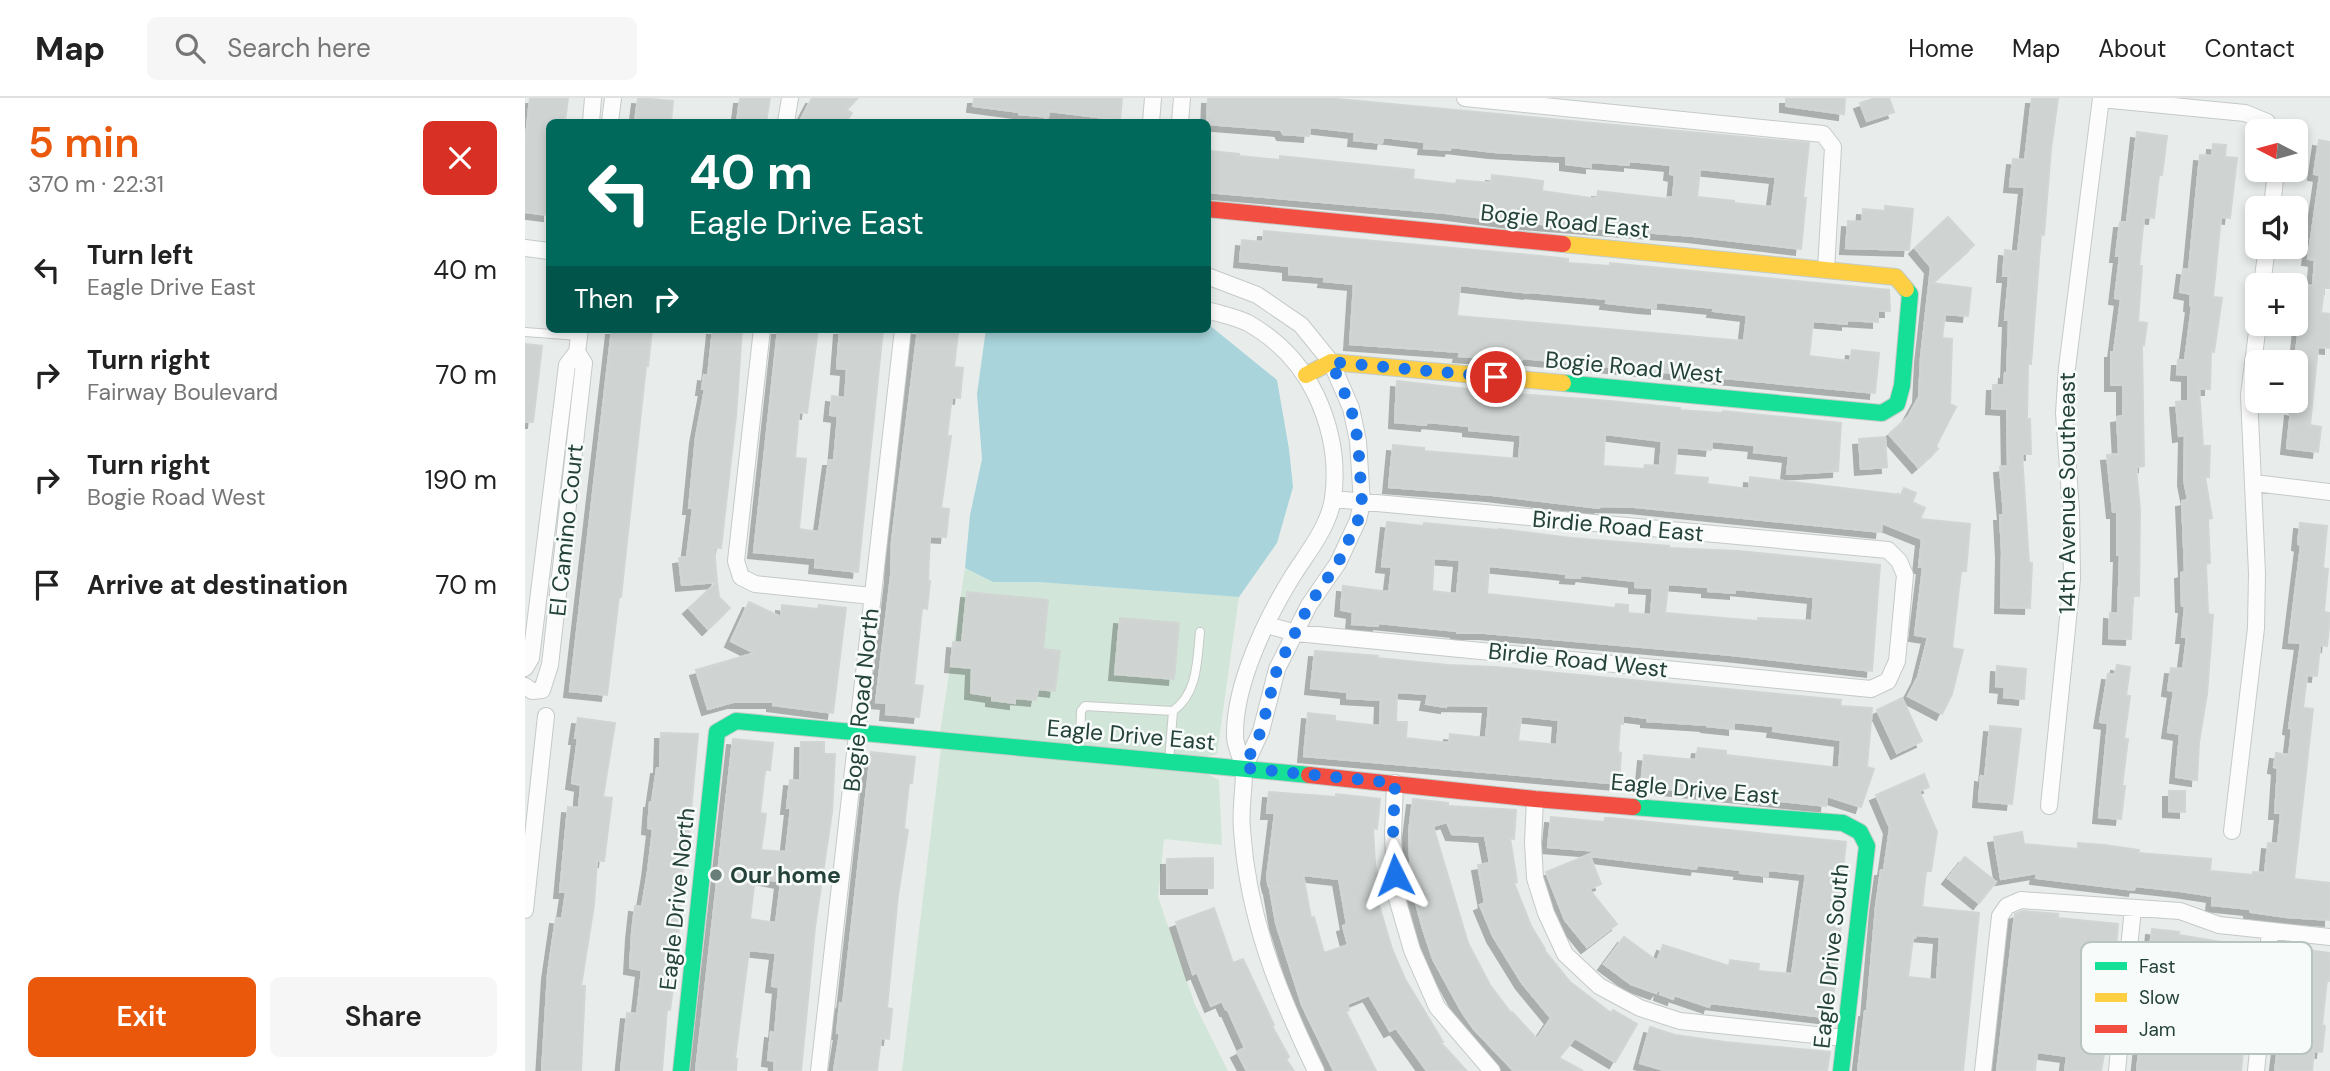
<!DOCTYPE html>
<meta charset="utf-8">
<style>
:root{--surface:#fff;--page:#f6f6f6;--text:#222;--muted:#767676;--line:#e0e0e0;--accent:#ea580c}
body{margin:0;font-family:"DM Sans",sans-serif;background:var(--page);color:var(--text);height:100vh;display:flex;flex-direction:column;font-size:26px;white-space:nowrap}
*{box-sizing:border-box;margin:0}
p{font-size:23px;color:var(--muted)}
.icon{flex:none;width:38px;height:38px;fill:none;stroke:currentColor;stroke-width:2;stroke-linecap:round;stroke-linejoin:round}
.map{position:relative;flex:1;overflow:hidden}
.sheet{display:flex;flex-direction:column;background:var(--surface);width:525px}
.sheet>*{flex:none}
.top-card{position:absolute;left:21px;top:21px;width:665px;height:214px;border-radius:10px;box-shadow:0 4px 10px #0003;background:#00695c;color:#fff;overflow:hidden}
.needle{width:46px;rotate:276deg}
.tools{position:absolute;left:1720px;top:21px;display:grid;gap:14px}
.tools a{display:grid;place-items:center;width:63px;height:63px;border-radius:10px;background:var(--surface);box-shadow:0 4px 10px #0003;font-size:35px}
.pin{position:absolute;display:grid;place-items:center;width:60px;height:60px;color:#fff;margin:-30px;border:4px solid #fff;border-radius:50%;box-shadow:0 2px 7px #0007}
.me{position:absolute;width:77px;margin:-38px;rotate:357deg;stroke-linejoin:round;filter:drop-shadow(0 0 5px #0008)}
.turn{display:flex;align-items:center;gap:24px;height:147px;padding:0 28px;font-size:32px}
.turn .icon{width:91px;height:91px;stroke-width:2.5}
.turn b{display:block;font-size:49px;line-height:60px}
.then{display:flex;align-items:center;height:66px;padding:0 28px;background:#0003;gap:14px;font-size:26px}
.round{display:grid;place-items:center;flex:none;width:74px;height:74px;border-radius:10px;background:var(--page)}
.headline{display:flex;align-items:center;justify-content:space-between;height:119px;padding:0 28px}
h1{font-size:42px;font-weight:600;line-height:52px;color:var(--accent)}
.primary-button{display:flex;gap:14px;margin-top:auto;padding:14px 28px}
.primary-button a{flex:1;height:80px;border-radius:10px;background:var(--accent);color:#fff;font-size:28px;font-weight:600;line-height:80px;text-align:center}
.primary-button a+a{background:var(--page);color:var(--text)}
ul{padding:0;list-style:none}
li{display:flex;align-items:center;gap:21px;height:105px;padding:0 28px}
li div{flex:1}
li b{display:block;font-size:26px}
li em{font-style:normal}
header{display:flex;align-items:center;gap:42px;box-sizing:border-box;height:98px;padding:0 35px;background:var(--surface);border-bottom:2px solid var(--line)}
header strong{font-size:33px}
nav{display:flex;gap:38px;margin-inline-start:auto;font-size:24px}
.search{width:490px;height:63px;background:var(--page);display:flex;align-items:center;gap:18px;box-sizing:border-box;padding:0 24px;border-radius:10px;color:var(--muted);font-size:26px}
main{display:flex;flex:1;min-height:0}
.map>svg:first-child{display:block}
</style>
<header>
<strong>Map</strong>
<div class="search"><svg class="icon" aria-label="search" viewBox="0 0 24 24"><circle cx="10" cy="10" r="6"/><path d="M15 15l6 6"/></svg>Search here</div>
<nav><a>Home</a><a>Map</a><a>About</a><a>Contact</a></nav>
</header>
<main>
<section class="sheet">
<div class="headline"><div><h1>5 min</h1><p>370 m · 22:31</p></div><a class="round" style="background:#d93025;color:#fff"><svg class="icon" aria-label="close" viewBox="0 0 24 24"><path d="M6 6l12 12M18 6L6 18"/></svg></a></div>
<ul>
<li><svg class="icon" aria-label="left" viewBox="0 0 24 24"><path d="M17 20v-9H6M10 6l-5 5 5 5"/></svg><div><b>Turn left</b><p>Eagle Drive East</p></div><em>40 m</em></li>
<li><svg class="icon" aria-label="right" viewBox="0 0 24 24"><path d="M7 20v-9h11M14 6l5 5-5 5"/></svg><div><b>Turn right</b><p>Fairway Boulevard</p></div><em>70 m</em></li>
<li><svg class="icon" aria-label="right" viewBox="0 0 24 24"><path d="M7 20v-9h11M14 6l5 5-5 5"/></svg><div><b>Turn right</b><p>Bogie Road West</p></div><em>190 m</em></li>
<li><svg class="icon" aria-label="arrive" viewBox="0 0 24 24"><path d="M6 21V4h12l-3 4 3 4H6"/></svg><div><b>Arrive at destination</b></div><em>70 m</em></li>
</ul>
<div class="primary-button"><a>Exit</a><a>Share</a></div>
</section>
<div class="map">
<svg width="1805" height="973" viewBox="0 0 1805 973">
<defs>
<filter id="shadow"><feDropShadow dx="-6" dy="6" stdDeviation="0" flood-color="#0004"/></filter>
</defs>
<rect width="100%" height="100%" fill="#e8edeb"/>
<!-- green -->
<path fill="#d1e6d8" d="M440,470L468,484H513L714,499L692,656L679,659L415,635Z
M416,651L682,676L694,682L697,747L639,741L633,799L670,907L703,973H377Z"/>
<!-- water -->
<path fill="#a9d4db" d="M683,226L752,282L764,351L768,389L752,445L714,499L513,484H468L440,470L445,417L457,361L452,296L461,231H682Z"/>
<!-- building -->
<path fill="#cfd4d2" stroke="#d1d6d4" stroke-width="2" fill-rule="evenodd" filter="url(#shadow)" d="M5,0H43L40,24H24V117L0,114V49Z
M113,0L148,3L146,24H110Z
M215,0H245L241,24H212Z
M287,0H333L321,11L327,15L321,24H283L276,21Z
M449,0H597L595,22L524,13L523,19L494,16V14L448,8Z
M683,0H802L1284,45L1278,100H1281L1276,151L1168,138L989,124L920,115L682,94L686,53L714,56V58L755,62V58L889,72L888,81L931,86L932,82L966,85L967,77L994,80L1018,83L1017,93L1072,101L1073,93L1143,101V99H1148L1150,77L1145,76L1146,67L1104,63V67L1066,64V69L1041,66V58L969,54L926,49L925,52L899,50L900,44L858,39L857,45L829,42L830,34L785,29L784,38L758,36L756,32L682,26ZM1175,71L1251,79L1247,109L1209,105V103L1172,99Z
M1261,0H1320L1319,16L1261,8Z
M1350,0H1364L1369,14L1342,23L1335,5Z
M1507,0H1533L1526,51L1519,137L1516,136L1506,266H1503L1502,321H1505L1506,356H1497L1504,465H1507L1505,510L1476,509L1477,454L1475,417H1479L1475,369L1483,368L1482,311L1467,310L1468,287H1479L1480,275L1482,276L1484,222H1480L1484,178H1478L1480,152L1493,154L1500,89L1485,88L1488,61L1500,62Z
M1612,34L1642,38L1637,77H1634L1629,120L1619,119L1614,168H1617L1613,224L1622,225L1619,247H1617L1619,368L1611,369L1615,412L1614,498H1608L1606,541L1584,540L1585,515L1593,516L1595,457H1592V414H1588L1582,357L1594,356L1592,319L1598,318V287H1586V254H1589L1596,201L1590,200L1595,158H1591L1595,124H1602Z
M1794,42L1805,44V190H1799L1796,215L1805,216V250L1793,249L1785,327L1796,329L1793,354L1762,350L1766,312L1771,313L1770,264L1777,201H1774L1776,187L1788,188L1790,162L1783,161L1795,77L1789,76Z
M1688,46L1701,47L1700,59L1712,60L1705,120L1696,119L1688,199L1697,200L1689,254L1686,253L1685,291H1674L1678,348H1685L1684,379H1680L1687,420L1683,421L1685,465L1681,466L1683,516L1688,517L1682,596L1674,644L1672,682L1651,679L1655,636L1643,634L1649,593L1643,592L1646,570L1658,571L1662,539H1657L1660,508H1657L1656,475L1660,474L1657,403L1663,402L1659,382L1660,337L1654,338L1651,304L1663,303V277L1652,276L1653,262H1660L1667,208L1665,207L1666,196L1655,194L1658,171L1664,172L1675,57L1687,58Z
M1360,108L1388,111L1384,152L1321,150L1323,123L1337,124L1338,111L1360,113Z
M1423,119L1449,147L1407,185L1446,190L1443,218L1420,216L1417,240L1427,241L1425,306L1431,309L1411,348L1413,351L1393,369L1364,336L1383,319L1394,299L1396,259L1406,169L1390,150Z
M739,133L1016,158L1043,161V165L1085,168V165L1364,192L1365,213H1353V224L1322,222V226L1288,223L1284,258L1325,263L1327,252L1354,255L1350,295L997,260V262L961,258L960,260L934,258L935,254L825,246L829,186L799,183L800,179L764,176V168L715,163L717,142L738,144ZM935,187L1004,195V194L1082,201L1081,205L1118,209L1131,210V204L1189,210L1188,213L1222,217L1219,243L932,218Z
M87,231H127L123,268H121L96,499H94L82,597L45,593Z
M188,231H217L211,318L196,450L189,449L192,484L157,487L154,460L162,459L168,410H164L171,339L180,291H177L179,277L183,278Z
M253,231H293L282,315L274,314L270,360L281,361L274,431L294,434L304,362H309L313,318L305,317L307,298L320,300L322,271L312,270L315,231H358L333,474L290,469L291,460L229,454Z
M393,231L433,235L429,269L438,270L435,300L427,299L422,338H426L416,410L424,411L421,439L405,438L403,483H405L402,511L397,510L389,587L398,588L394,619L361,616L362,605L351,604L366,478L367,443Z
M0,246L17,248L8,324H0Z
M872,283L978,295L1085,303L1155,310L1154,312L1198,315V313L1316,325L1313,373L1262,376L1264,358L1229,354L1230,347L1187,343L1186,352L1152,349L1149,377L1183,380L1182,386L1224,391L1225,379L1376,397L1379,390L1391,395L1387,404L1400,410L1395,421L1445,426L1441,473H1436L1427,550L1438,552L1427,596L1417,616L1383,598L1393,579L1403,539L1390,537L1398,469H1394L1397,441L1357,425L1356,434L1110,409L1075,408L1074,410L967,397L864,389L868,347L899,350V353L994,361L996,337L944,332V328L902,324L901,327L870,324ZM1080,336L1137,343L1135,368L1120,367L1119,371L1078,368Z
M1360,339L1362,369L1336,371L1334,341Z
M862,424L898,428L899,425L973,432L974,431L1046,440L1144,448V450L1213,453L1355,467L1347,573L1206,557L960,535H932V533L853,525V528L827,526L828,514L816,512L818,488L864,494L867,469L857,468ZM909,460L935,462L932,496L907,493ZM964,468L1042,476L1041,479L1055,480L1056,477L1110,483V489L1128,490L1126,517L1103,515V507L1091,506L1090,510L962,496ZM1143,486L1183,489V493L1210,495V491L1289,499L1287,523L1233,520V523L1140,515Z
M1775,425L1802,428L1798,470L1803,471L1799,514L1805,515V518L1802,548L1795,547L1792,578L1782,577L1778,610L1788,611L1769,781L1805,785V822L1761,819L1725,814V811L1687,807L1688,798L1655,793L1610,788L1609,792L1511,780L1512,775L1476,781L1469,739L1497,734L1499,746L1553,751V745L1579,747L1614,752L1613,755L1686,761L1685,773L1728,777V774L1740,775L1743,745L1753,746L1756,715H1750L1753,670L1749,669L1751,655L1764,657L1767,631L1764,630L1776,545L1764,544L1776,447L1773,446Z
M192,484L194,499L205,510L183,531L164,510Z
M442,494L523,502L518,551L535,553L530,593L513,591L511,602L490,600V605L467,602V598L446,595L447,570L426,568L428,544L437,545Z
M224,504L256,519L257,507L293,511L294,507L321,510L308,615L248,607V604H208L183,611L171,572L230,555L206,543Z
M595,520L654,525L649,581L590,576Z
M790,553L853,558L852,560L923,567L971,569L1316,602L1315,608L1347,610L1342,669L1349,671L1336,709L1302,698L1301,708L1116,688L1119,657L1171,662L1173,650L1201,653V657L1314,670L1316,642L1248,633L1249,628L1209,624V631L1182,628V627L1122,623V620L1098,617V626H1095L1093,654L1096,655L1094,686L779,658L783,615L810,618V623L855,628L856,602L822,600V594L786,590ZM872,594L903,596L901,606L921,609V607L964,608L961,640L925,636L924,645L881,640L882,624H871ZM996,618L1034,622L1032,647L993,643Z
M1592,567L1605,569L1601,598H1605L1599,641H1603L1597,688H1600L1596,721L1574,719L1583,625L1575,624L1583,576L1590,577Z
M1472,568L1501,571L1499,601L1479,599L1480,589L1471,588Z
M1377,600L1397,643L1372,655L1352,612Z
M53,620L90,625L78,699L87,700L79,763L72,762L69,807L56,888H60L56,973H17L23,875L31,820L37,821L41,794H35L43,709L54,710L56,687L47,685L53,640H50Z
M1465,628L1496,631L1487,706L1454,703L1456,678L1460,679Z
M136,635L173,636L164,734H162L157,778H160L156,804L150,875L145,912L142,911L137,973H96L102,915L112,916L117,872L105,870L107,835L110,808L117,809L123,773L128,731L123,730L125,704H127L132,670H135Z
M208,641L248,645L245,672H240L235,715L241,716L236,752L261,754L266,710H262L265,682L275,683L276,644H299V656H310L307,714L290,829L276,973H249L250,963L243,962L246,934L250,935L254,889L247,888L251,855L224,852L210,961H212L211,973H171ZM230,779L256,784L251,825L225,821Z
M346,654L390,659L387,685H384L379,731L383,732L373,797L362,910L367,911L364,941L356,940L352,973H309L315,935H312L315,905L318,906Z
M1399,676L1404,689L1394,693L1412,734L1406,773H1401L1397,809L1454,815L1438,973H1333L1340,913H1342L1351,808L1356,772H1359L1365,730L1351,697ZM1391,837L1415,839L1412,882L1383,879L1388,840H1390Z
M1644,693H1660V714L1644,713Z
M744,694L811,699V696L855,701L852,731L848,730L850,766L857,803L853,804L867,851L880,881L918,944L916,945L942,973H902L871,930L865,933L844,897L822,906L824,912L821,914L851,973H809L777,907L751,825L745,791L752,789H744L742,780L750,715H742ZM778,777L814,781L822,827L818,828L823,847L799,855L789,819L786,820Z
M888,701L923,705V708L991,712L989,741L985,740L992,784L989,785L1006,828L1020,851L1019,852L1045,884L1086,915L1088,912L1112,926L1090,964L1050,940L1034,960L1058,973H989L949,931L937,914L908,861L898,831L886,787L884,734ZM922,724L927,736L960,738L965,765L953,767L960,805L955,807L968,838L997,885L1026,920L1012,941L987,914L986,915L965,887L943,845L908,728Z
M1026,719L1079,724L1080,720H1086L1321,744L1315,798L1319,799L1306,920L1185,905L1184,909L1149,897L1148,901L1135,896L1136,891H1134L1131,895L1106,886L1079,866L1099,839L1132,863L1138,847L1204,868L1205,862L1234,866L1233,873L1267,876L1281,776L1243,772V778L1215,775L1216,772L1172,767L1171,771L1065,758L1076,786L1064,791L1092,826L1062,849L1040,822L1021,774L1073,753L1023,749Z
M1440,759L1471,784L1454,805L1423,780Z
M688,760V790H642V761Z
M689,810L708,865L718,861L749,927L747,928L764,959L761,961L769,973H722L712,954L720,950L703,912H701L697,903L686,908L672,874L668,876L651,824Z
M1498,813L1533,816V820L1593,826L1584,927L1576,973H1540L1542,958L1512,954L1510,973H1472L1490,816Z
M1627,831L1654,834V837L1727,849L1719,902H1727L1724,932H1720L1716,973H1612ZM1660,876L1691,879L1685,936L1654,931Z
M1770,850L1805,855V883L1802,882L1797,927L1800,928L1797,954L1789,953L1787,973H1750L1761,887L1764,888Z
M1125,929L1150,937L1200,944L1305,954L1302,973H1142L1115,965Z"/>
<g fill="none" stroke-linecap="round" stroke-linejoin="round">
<defs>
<path id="lane" d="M0,234L54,238
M555,652L556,613L560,608L648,613C673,595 672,563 675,534
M644,663L648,613"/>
<path id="street" d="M940,0L1298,36L1308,49L1301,172
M1576,1L1720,15L1742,24L1747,33
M66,24L68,0
M85,24L88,0
M261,24L265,0
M626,24L628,0
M655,24L657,0
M1747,110L1751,72
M0,150L24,153
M682,178L732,197L776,227L806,264L826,310L833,343L837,405L833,422L813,465L784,507L752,571L736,633L719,670
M1737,187L1742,149
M682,212C695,216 711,219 723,225C753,242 776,266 791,297C806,329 813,364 808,400C804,429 782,455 767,479C741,521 709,587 710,638C710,650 718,661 719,673C719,693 715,712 717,732C723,820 753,894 791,973
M237,231L211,463L216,479L230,486L347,498
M1729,385L1805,394
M742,527L771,535L1346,591L1363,583L1372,563L1380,477L1374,463L1363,452L808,401
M0,570L6,560L42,267L52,254L55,231
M0,588L7,593L17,592L25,567L59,265L52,254
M870,685L868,737L871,797L887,852L912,909L967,973
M1010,701L1008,744L1010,780L1021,815L1040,856L1074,888L1115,910L1155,923L1320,940
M1524,708L1547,481L1546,412L1539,315L1542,270L1576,0
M1707,733L1731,530L1732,475L1724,297L1733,226
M0,812L21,618
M294,973L378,231
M1458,973L1475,818L1482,808L1496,802L1655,813L1694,827L1805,839
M1592,973L1608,810
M1731,973L1745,833"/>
<path id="fast" d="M1038,285L1357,315L1372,306L1377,288L1385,196L1381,191
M1108,709L1318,725L1335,734L1342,748L1316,973
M156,973L192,634L211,623L784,677"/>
<path id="slow" d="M1038,146L1371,179L1381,191
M781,277L806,264L1038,285"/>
<path id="jam" d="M682,111L1038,146
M784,677L1010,701L1108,709"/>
</defs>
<!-- lane casing -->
<use href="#lane" stroke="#c5cac8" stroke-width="10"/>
<!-- street casing -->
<use href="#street" stroke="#c5cac8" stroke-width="18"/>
<!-- fast casing -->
<use href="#fast" stroke="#c3cbc8" stroke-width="18"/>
<!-- slow casing -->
<use href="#slow" stroke="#c3cbc8" stroke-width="18"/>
<!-- jam casing -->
<use href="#jam" stroke="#c3cbc8" stroke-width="18"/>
<!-- lane -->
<use href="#lane" stroke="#fcfcfc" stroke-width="8"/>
<!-- street -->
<use href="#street" stroke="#fcfcfc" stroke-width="16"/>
<!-- fast -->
<use href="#fast" stroke="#16e098" stroke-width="16"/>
<!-- slow -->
<use href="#slow" stroke="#ffcf43" stroke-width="16"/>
<!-- jam -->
<use href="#jam" stroke="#f24e42" stroke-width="16"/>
</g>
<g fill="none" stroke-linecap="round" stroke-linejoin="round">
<!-- route -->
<path stroke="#1a73e8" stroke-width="12" stroke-dasharray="0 21.6" d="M870,777L868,737L870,685L719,670L736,633L752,571L784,507L813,465L833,422L837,405L833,343L826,310L806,264L971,279"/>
</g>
<!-- markers -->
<circle fill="#697e78" stroke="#f7fbf9" stroke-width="2.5" cx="191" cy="777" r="7"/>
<g text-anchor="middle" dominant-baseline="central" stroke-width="5" stroke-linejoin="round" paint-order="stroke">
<!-- street labels -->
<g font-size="23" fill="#24423a" stroke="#f7fbf9">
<text transform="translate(1040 123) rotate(6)">Bogie Road East</text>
<text transform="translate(1109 269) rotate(5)">Bogie Road West</text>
<text transform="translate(1542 395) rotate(-90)">14th Avenue Southeast</text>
<text transform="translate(1093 428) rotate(5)">Birdie Road East</text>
<text transform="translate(41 432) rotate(-84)">El Camino Court</text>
<text transform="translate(1053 562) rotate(6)">Birdie Road West</text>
<text transform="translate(336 602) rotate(-84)">Bogie Road North</text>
<text transform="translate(606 637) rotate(5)">Eagle Drive East</text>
<text transform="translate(1170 691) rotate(5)">Eagle Drive East</text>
<text transform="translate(152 801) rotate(-84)">Eagle Drive North</text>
<text transform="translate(1306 858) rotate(-84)">Eagle Drive South</text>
</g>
<!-- poi labels -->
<g font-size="23" font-weight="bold" fill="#24423a" stroke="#f7fbf9" text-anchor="start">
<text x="205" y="777">Our home</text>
</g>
</g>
<!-- legend -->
<rect x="1556" y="844" width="231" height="112" rx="10" fill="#f7fbf9" stroke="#b8c4c0" stroke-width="2"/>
<rect x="1570" y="864" width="32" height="8" fill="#16e098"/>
<rect x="1570" y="895" width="32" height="9" fill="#ffcf43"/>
<rect x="1570" y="927" width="32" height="8" fill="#f24e42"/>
<g font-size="19" fill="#24423a">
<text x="1614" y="875">Fast</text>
<text x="1614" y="906">Slow</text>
<text x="1614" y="938">Jam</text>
</g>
</svg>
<div class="tools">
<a><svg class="needle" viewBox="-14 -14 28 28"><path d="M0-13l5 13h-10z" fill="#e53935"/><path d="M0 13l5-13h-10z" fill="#767676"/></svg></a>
<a><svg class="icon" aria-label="sound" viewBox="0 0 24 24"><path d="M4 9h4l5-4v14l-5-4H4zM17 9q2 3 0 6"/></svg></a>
<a>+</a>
<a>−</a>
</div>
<div class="pin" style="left:971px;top:279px;background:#d93025"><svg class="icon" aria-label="arrive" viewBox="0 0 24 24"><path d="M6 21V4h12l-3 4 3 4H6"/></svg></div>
<svg class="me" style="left:870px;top:777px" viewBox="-20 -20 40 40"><path d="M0-17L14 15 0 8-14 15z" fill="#1a73e8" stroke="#fff" stroke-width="4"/></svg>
<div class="top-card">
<div class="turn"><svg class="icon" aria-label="left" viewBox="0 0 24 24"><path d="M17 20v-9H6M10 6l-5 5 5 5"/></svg><div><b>40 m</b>Eagle Drive East</div></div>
<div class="then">Then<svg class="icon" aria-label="right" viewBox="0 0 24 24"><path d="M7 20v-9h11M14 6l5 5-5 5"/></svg></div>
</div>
</div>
</main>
